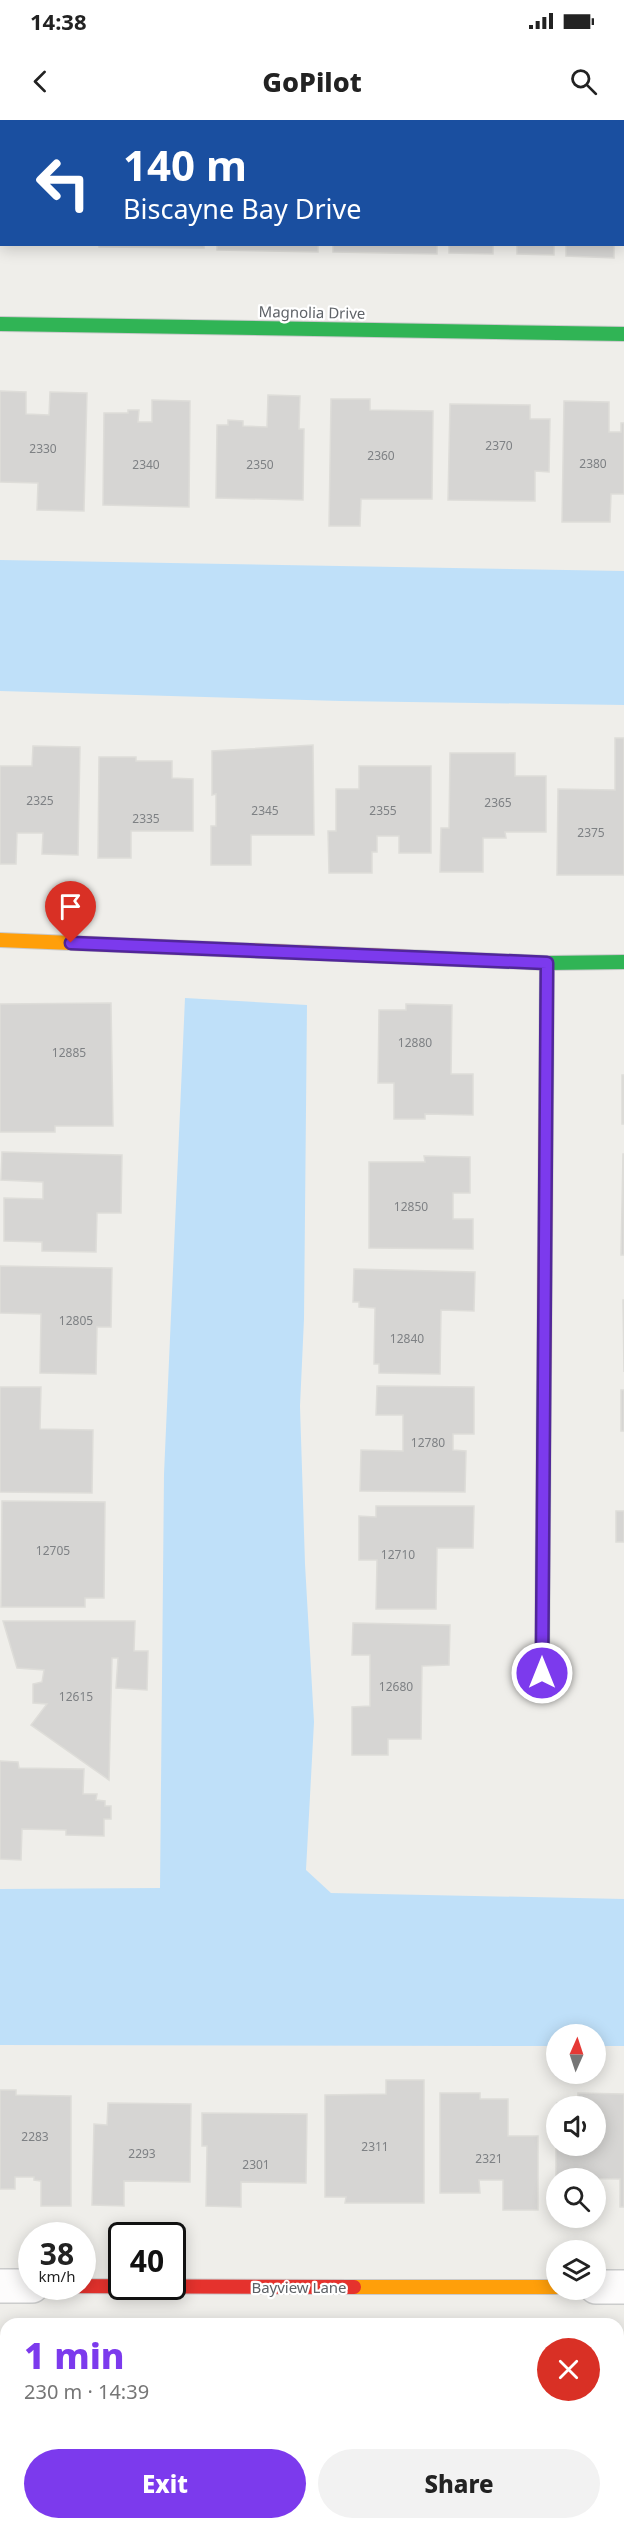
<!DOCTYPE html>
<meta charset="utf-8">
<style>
:root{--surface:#fff;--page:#f2f2f2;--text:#222;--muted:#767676;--accent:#7c3aed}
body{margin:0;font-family:"Noto Sans",sans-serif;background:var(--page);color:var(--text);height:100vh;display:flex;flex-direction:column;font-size:22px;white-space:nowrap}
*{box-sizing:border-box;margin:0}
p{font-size:20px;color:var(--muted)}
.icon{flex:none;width:33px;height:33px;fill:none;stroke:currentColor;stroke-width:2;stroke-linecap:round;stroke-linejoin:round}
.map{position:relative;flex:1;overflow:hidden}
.side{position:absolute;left:0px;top:2198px;width:624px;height:212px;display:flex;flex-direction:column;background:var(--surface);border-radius:18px 18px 0 0;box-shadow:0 3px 15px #0003}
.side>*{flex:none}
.hud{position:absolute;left:0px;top:0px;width:624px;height:126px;box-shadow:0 3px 15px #0003;background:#1a4fa0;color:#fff;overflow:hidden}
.needle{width:39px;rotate:3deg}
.buttons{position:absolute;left:546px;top:1904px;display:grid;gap:12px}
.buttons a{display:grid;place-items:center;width:60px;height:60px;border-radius:50%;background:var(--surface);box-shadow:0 3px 15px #0003;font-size:30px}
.speed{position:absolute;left:18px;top:2102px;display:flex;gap:12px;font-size:30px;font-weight:700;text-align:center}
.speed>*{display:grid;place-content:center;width:78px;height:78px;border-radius:50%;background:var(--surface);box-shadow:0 3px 15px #0003;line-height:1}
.speed small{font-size:15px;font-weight:400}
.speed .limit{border:3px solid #111;border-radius:9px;background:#fff;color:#111}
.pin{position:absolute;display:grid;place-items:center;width:51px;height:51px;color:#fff;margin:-62px -26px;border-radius:50% 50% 50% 0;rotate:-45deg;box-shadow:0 0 6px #0007}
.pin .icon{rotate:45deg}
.me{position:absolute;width:66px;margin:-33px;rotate:0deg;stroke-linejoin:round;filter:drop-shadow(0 0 4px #0008)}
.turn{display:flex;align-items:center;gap:21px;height:126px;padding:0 24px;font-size:27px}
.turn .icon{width:78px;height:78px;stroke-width:2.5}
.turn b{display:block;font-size:42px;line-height:51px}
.round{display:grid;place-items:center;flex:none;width:63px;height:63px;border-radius:32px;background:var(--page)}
.summary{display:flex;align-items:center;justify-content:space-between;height:102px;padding:0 24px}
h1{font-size:36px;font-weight:800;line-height:45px;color:var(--accent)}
.action{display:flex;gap:12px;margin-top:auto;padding:12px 24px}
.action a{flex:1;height:69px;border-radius:36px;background:var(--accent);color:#fff;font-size:24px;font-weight:800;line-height:69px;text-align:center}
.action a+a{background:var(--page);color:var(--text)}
.status{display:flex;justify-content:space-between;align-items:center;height:42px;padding:0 30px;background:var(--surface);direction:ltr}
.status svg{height:16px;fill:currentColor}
header{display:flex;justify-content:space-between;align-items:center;height:78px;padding:0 24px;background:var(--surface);font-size:27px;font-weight:800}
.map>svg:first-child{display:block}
</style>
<div class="status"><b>14:38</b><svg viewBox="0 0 49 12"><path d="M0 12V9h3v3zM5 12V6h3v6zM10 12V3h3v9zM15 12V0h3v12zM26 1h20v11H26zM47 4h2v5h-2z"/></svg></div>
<header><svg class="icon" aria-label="back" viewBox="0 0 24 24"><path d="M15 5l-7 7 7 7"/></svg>GoPilot<svg class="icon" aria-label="search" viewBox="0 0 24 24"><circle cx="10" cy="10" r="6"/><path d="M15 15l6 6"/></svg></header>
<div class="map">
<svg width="624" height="2408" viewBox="0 0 624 2408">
<rect width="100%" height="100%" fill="#efeeea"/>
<!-- water -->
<path fill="#bfe0f9" d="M0,440L624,451V585L341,581L0,571Z
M185,878L307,885L304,1199L300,1286L305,1444L314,1602L306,1750L331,1773L624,1779V1926H596V1914H556V1926L0,1925V1769L160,1768L164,1354Z
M0,2404L419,2408H0Z"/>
<!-- building -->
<path fill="#d6d5d3" stroke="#deddd9" stroke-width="1.5" d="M0,9H2V115H0Z
M622,19H624V102H622Z
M99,124H204V128L99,127Z
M217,124H318V132L217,130Z
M333,124H437V134L333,132Z
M449,124H493V134L449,133Z
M517,124H554V135L517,134Z
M566,124H614V138L566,136Z
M0,271L26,272V294L49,295L50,272L87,273L84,391L37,390L38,363L0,362Z
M268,275L300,276L299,309H304L303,380L216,378L217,305H228V300L243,301V306L267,307Z
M331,279H370V290L433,291L432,379H361L360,406H329Z
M152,280L190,281L189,387L103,385L104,293H128V290H139L138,302H152Z
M564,281L609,282V312H621V303H624V374H611L610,402H562Z
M450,284L530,285V299H550L549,352L535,351V381L448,380Z
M615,618H624V755H557L558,669L615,670Z
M313,625L314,715H251V745H211V706H216V674L212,675V631Z
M33,626L80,627L78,735L42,734L43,713H17L16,744H0V646H32Z
M450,633H515V656H546V712H505L506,718H483V752H440L441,708H449Z
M99,637H136V641H172V658L193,659V711H131V738H98Z
M359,646H431V733H399V716H377V732H372V753H329L328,711H336V669H359Z
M111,883L113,1006H55V1012H0V884Z
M406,884L452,885L451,954H473V995L425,994V999H394V963H378L379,890H406Z
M622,955H624V1004H622Z
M2,1032L122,1035L121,1093H97L96,1132L42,1131V1122L4,1121V1078L43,1079V1062L1,1060Z
M623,1034H624V1135H621Z
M424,1036L470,1037V1073H453V1099H473V1129L369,1128V1042H425Z
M0,1146L112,1148L111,1207H97L96,1254L40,1253L41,1194L0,1193Z
M354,1149L475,1152L474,1191L441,1190L440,1254L379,1253V1244H374L375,1188L359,1187V1182H353Z
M623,1180H624V1252Z
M377,1266L474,1267V1314H453V1330L466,1331L465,1372L360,1371L361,1330L403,1331V1295H376Z
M0,1267H41L40,1309L93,1310L92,1373L0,1372Z
M621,1270H624V1311H621Z
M2,1381L105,1382L104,1478H85V1487H1Z
M376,1386H474L473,1428H437L436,1489H376L377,1440H359V1396L376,1397Z
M616,1391H624V1422H616Z
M3,1501H135L134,1531H148L147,1570L116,1568L118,1538H112L109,1660L31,1605L47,1584L33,1583V1564L42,1562L44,1550L17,1548Z
M353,1503L450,1505L449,1545L422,1546L421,1619H388V1635H352V1587L370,1586V1535H352Z
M0,1641L18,1642L19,1648L84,1649L83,1674H97L96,1680L105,1681V1686H111V1699H104V1716L66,1715V1710L22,1709L21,1740L0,1739Z
M386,1960H424V2083H345L346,2077H325V1975L386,1974Z
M0,1970H16V1975L71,1976V2086H41V2061L34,2060V2057H15V2069H0Z
M440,1973H480V1979H508V2016H538V2090H503V2060H479L480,2073H440Z
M578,1973L624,1974V2087H620V2059L556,2058V2089V1987V2025H596V1986H557V1983H578Z
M108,1983L191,1984L190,2062L124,2061V2086L92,2085L94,2004L107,2005Z
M202,1993L307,1994L306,2063L241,2062V2087L206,2086L207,2026H202Z
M618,2239H624V2326H618Z
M0,2247H6V2332H0Z"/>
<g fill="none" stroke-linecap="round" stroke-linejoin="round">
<defs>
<path id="street" d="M0,2166H32
M596,2167H624"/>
<path id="fast" d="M0,204L624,214
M408,837L547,843L624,842
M546,987L547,843
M542,1553L544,1259"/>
<path id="slow" d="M0,820L408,837
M544,1259L546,987
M354,2167H556"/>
<path id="jam" d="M41,2166L354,2167"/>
</defs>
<!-- street casing -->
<use href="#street" stroke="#cbcccc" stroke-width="36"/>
<!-- fast casing -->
<use href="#fast" stroke="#cacacb" stroke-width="16"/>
<!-- slow casing -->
<use href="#slow" stroke="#cacacb" stroke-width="16"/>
<!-- jam casing -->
<use href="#jam" stroke="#cacacb" stroke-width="16"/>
<!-- street -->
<use href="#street" stroke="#fdfcfc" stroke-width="33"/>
<!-- fast -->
<use href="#fast" stroke="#30b455" stroke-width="14"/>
<!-- slow -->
<use href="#slow" stroke="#ff9f0a" stroke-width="14"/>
<!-- jam -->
<use href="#jam" stroke="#e5322d" stroke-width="14"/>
</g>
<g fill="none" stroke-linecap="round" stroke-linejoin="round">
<defs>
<path id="route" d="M71,823L547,843L542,1553"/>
</defs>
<!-- route casing -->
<use href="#route" stroke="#51269a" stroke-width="15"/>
<!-- route -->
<use href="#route" stroke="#7c3aed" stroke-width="10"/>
</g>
<g text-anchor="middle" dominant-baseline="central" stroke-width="4.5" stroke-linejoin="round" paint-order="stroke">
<!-- number labels -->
<g font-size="12" fill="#7e8184">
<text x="499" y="325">2370</text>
<text x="43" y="328">2330</text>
<text x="381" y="335">2360</text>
<text x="593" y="343">2380</text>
<text x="146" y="344">2340</text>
<text x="260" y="344">2350</text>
<text x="40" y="680">2325</text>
<text x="498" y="682">2365</text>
<text x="265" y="690">2345</text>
<text x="383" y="690">2355</text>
<text x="146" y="698">2335</text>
<text x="591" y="712">2375</text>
<text x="415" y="922">12880</text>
<text x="69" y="932">12885</text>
<text x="411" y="1086">12850</text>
<text x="76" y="1200">12805</text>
<text x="407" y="1218">12840</text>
<text x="428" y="1322">12780</text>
<text x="53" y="1430">12705</text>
<text x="398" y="1434">12710</text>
<text x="396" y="1566">12680</text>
<text x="76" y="1576">12615</text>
<text x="35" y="2016">2283</text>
<text x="375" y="2026">2311</text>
<text x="142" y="2033">2293</text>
<text x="489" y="2038">2321</text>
<text x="256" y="2044">2301</text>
</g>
<!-- street labels -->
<g font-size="15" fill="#5f6368" stroke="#fff">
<text transform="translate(312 192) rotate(1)">Magnolia Drive</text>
<text x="299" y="2167">Bayview Lane</text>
</g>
</g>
</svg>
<div class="buttons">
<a><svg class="needle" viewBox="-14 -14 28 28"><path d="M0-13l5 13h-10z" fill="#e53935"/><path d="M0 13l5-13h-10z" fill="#767676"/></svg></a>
<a><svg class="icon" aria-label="sound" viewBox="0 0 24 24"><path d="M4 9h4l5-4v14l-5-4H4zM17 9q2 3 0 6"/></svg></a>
<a><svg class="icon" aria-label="search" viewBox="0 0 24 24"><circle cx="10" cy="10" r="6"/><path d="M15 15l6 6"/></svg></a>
<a><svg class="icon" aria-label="layers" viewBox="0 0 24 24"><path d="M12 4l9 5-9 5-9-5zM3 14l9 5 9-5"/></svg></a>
</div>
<div class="speed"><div>38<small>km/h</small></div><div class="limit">40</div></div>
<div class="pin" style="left:71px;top:823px;background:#d93025"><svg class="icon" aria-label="arrive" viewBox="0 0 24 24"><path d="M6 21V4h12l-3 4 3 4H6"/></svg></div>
<svg class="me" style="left:542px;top:1553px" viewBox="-20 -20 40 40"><circle r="17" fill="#7c3aed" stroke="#fff" stroke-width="3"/><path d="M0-11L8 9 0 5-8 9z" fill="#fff"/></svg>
<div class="hud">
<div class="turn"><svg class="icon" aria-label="left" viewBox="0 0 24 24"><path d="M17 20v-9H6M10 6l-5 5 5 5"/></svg><div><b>140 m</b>Biscayne Bay Drive</div></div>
</div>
<section class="side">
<div class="summary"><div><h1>1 min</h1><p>230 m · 14:39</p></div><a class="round" style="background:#d93025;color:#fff"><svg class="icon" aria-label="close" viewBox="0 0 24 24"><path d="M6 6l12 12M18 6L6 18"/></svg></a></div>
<div class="action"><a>Exit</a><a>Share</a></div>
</section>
</div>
